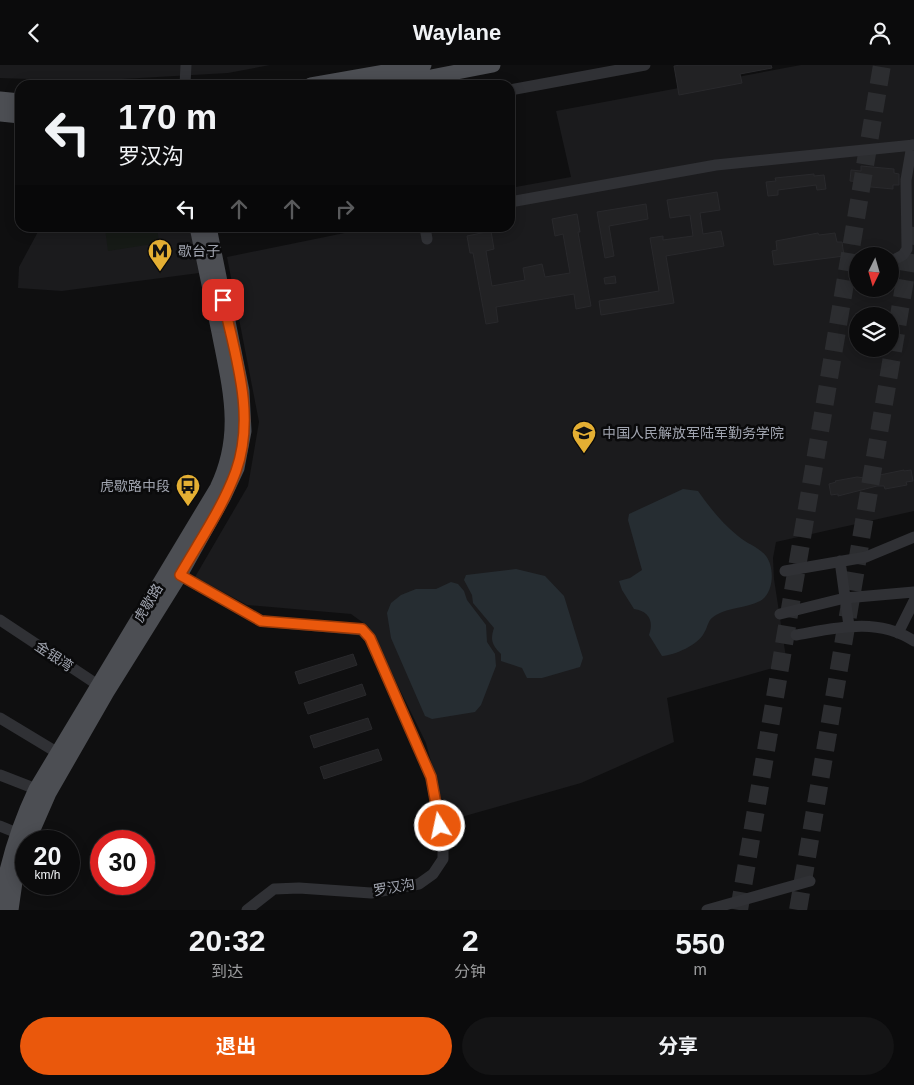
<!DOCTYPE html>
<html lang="zh">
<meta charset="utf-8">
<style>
:root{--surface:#0b0b0c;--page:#141415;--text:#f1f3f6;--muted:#9a9b9d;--line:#2b2b2d;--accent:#ea580c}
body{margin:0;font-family:Helvetica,"Noto Sans SC",sans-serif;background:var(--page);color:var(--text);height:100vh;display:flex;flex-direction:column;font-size:19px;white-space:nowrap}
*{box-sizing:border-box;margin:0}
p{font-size:16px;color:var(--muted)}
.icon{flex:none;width:28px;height:28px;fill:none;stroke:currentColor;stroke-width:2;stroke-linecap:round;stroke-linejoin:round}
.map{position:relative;height:845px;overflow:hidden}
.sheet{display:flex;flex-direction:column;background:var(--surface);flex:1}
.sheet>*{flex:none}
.guide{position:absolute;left:15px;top:15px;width:500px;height:152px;border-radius:15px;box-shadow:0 2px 12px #0003,0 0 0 1px var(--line);background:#0b0b0c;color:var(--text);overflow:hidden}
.needle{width:32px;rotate:185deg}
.buttons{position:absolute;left:849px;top:182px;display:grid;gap:10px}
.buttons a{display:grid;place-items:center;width:50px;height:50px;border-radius:50%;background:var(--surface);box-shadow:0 2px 12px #0003,0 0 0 1px var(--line);font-size:25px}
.speed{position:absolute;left:15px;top:765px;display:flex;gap:10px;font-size:25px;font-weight:700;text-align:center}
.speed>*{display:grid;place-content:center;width:65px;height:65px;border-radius:50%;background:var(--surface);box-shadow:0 2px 12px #0003,0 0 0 1px var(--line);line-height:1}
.speed small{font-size:12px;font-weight:400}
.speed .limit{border:8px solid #d22;background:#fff;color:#111}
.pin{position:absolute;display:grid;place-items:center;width:42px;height:42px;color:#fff;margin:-21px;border-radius:10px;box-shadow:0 2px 8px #0006}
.me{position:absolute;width:55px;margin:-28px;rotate:350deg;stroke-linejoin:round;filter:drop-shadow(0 0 4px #0008)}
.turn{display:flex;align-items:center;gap:18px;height:105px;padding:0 20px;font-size:22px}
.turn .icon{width:65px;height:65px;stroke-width:2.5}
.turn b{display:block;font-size:35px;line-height:42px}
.lanes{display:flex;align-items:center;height:48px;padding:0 20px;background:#0003;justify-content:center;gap:25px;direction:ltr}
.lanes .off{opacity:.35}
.eta{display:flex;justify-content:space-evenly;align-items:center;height:85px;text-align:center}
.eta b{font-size:30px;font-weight:700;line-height:35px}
.cta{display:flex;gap:10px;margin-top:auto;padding:10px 20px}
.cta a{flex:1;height:58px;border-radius:30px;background:var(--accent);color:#fff;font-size:20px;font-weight:700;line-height:58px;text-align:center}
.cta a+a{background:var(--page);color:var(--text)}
header{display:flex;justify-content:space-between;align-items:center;height:65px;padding:0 20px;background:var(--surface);font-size:22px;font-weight:700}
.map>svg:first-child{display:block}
</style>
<header><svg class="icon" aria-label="back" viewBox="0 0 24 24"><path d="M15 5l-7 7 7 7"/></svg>Waylane<svg class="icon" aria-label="person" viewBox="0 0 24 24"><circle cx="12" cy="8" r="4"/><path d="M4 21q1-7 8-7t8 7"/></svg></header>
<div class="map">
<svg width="914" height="845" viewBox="0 0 914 845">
<rect width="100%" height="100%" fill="#0f0f10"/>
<!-- built -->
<path fill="#1b1b1d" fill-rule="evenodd" d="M0,0H270L228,8L87,16L0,13Z
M801,0H914V446L776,477L773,493L774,514L787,599L667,633L674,677L581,718L447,756L426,678L369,562L351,549L247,540L195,512L248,421L259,357L227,192L369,163L510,162V123L571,112L556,46ZM858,191H890V224H858ZM858,251H890V284H858Z
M40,163H190L199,208L62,226L18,223L19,202Z"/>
<!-- green -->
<path fill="#161a16" d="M105,163H157L159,178L108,186Z"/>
<!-- water -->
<path fill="#262d32" d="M683,424L698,426C710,443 722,458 738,471C747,479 759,482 766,491C775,503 774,528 760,536C747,543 729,542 716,550C707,555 709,560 704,568C698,580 675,590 662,591L649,570C654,556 649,546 634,544L622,525L619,516L630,513L642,505L628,455L629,449Z
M516,504L545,511L564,531L583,593L580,602L542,613H527L522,603L501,596V589C492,580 490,575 494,563L473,538L472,530L464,515L466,510Z
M451,517L458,519L464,526L467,535L486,560L487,577L495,589L496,601L481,640L475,647L432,654L425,651L391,573L387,548L391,538L401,530L416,524H436Z"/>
<!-- building -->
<path fill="#222224" stroke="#29292c" d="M680,0H771L772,3L740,9L742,18L679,30L674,1Z
M861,101L894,104V108L899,109V120H893V124L860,121V117L850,116L851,105L861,106Z
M814,109V111L824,110L826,124L817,125L816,120L778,125V130L768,131L766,117L776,116L775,113Z
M717,127L720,145L700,148L703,169L721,166L724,181L666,191L674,238L601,250L599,236L659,226L650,173L663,171V175L693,171L690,150L670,153L667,135Z
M646,139L648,154L609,161L614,191L605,193L597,147Z
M577,149L580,167H578L591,241L576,244L574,229L496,242L498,257L486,259L473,188H470L467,171L491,166L494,184L486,186L492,221L525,215L523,203L542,199L545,212L570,208L563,169L555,171L552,154Z
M818,168L819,170L835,168L837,177H842L844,191L774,200L772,186L777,185L776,176Z
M615,211L616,218L605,219L604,213Z
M904,405V406L911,405L913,416L906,417L907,420L885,424L884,421H877L838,431V429L831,430L829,419L836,417L835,416L857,412L865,413Z
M353,589L357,600L299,619L295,607Z
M362,619L366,630L308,649L304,638Z
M368,653L372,664L314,683L310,671Z
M378,684L382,695L324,714L320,702Z"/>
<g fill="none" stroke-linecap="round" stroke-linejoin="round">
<!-- highway-tunnel -->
<path stroke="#2c2d30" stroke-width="18" stroke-dasharray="18 9" stroke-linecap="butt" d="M739,845L882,0
M798,845L914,162"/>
<!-- minor -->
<path stroke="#303135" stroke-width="11" d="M185,20L186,0
M510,25L645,0
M510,137L716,100L914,80
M425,162L427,174
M890,197L903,190L907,184L906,115L912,80
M840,496L849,561
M785,506L866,492L914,472
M174,507L261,556L362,565L370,573L431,712L443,778V794L433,809L419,819L371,828L299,823L274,824L247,845
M780,549L845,533L914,527
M0,555L104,624
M898,568L914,536
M796,570C836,563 877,552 914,576
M0,653L58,688
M0,710L36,724
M0,761L17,768
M707,845L810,816"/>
<!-- major -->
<path stroke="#4c4e53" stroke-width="15" d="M311,20L424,0
M390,20L493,0
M0,34L20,36
M0,49L20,51
M28,776L49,728L107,627L180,510L224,431L237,403L244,366L242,326L209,162
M0,842C6,801 18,762 36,724L217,423C243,369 230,324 219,267C212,232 204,197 197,162
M11,845L15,817L26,780"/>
</g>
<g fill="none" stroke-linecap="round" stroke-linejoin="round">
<defs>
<path id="route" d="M223,235C235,290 256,350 236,406C223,442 199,477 180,510L261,556L362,564L370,573L431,712L440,761"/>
</defs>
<!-- route casing -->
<use href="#route" stroke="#983908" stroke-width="12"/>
<!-- route -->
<use href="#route" stroke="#ea580c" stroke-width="9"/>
</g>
<!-- icons -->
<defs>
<symbol id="metro-pin" viewBox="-11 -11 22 30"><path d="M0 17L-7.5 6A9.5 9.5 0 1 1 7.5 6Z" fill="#e4af33" stroke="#0a0a0b"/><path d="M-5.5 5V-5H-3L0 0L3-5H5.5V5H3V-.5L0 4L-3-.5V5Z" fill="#111"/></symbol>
<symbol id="university-pin" viewBox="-11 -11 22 30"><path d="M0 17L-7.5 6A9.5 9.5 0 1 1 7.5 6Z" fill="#e4af33" stroke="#0a0a0b"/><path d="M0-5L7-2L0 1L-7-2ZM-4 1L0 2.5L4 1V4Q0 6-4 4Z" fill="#111"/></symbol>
<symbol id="bus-pin" viewBox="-11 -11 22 30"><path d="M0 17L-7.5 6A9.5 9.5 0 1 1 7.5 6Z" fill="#e4af33" stroke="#0a0a0b"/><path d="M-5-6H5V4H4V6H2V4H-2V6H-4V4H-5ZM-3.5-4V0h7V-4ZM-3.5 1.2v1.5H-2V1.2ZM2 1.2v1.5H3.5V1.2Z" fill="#111"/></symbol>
</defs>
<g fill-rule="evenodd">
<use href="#metro-pin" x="146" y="172" width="28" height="38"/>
<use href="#university-pin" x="570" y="354" width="28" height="38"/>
<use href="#bus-pin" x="174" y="407" width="28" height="38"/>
</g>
<g text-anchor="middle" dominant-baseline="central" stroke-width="5" stroke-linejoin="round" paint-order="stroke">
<!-- poi labels -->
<g font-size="14" fill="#a1a5b0" stroke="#0a0a0b" text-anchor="start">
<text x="178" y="186">歇台子</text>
<text x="602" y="368">中国人民解放军陆军勤务学院</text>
<text x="170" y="421" text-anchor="end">虎歇路中段</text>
</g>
<!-- street labels -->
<g font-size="14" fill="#a1a5b0" stroke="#0a0a0b">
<text transform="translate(148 538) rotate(-59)">虎歇路</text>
<text transform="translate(54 591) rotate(34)">金银湾</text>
<text transform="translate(394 822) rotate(-10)">罗汉沟</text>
</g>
</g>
</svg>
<div class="buttons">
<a><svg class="needle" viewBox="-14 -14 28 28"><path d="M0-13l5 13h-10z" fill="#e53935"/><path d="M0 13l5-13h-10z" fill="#9a9b9d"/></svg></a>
<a><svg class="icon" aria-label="layers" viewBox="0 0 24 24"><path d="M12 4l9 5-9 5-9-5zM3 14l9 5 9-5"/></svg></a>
</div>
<div class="speed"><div>20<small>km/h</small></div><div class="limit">30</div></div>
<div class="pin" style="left:223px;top:235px;background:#d93025"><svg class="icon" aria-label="arrive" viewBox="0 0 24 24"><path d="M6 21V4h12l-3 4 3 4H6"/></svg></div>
<svg class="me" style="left:440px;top:761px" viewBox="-20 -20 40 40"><circle r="17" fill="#ea580c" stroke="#fff" stroke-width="3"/><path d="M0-11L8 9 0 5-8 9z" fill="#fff"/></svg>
<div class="guide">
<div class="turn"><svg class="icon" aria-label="left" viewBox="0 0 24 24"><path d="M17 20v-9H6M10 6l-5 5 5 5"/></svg><div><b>170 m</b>罗汉沟</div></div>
<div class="lanes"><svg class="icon" aria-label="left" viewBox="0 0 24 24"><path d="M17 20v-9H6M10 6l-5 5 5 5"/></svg><svg class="icon off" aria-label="ahead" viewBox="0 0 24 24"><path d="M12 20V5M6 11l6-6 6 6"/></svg><svg class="icon off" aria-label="ahead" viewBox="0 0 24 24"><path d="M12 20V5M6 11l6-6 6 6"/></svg><svg class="icon off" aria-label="right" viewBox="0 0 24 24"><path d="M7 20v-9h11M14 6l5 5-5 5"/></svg></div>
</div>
</div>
<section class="sheet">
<div class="eta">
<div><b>20:32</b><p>到达</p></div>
<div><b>2</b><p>分钟</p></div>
<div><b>550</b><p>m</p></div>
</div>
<div class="cta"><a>退出</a><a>分享</a></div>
</section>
